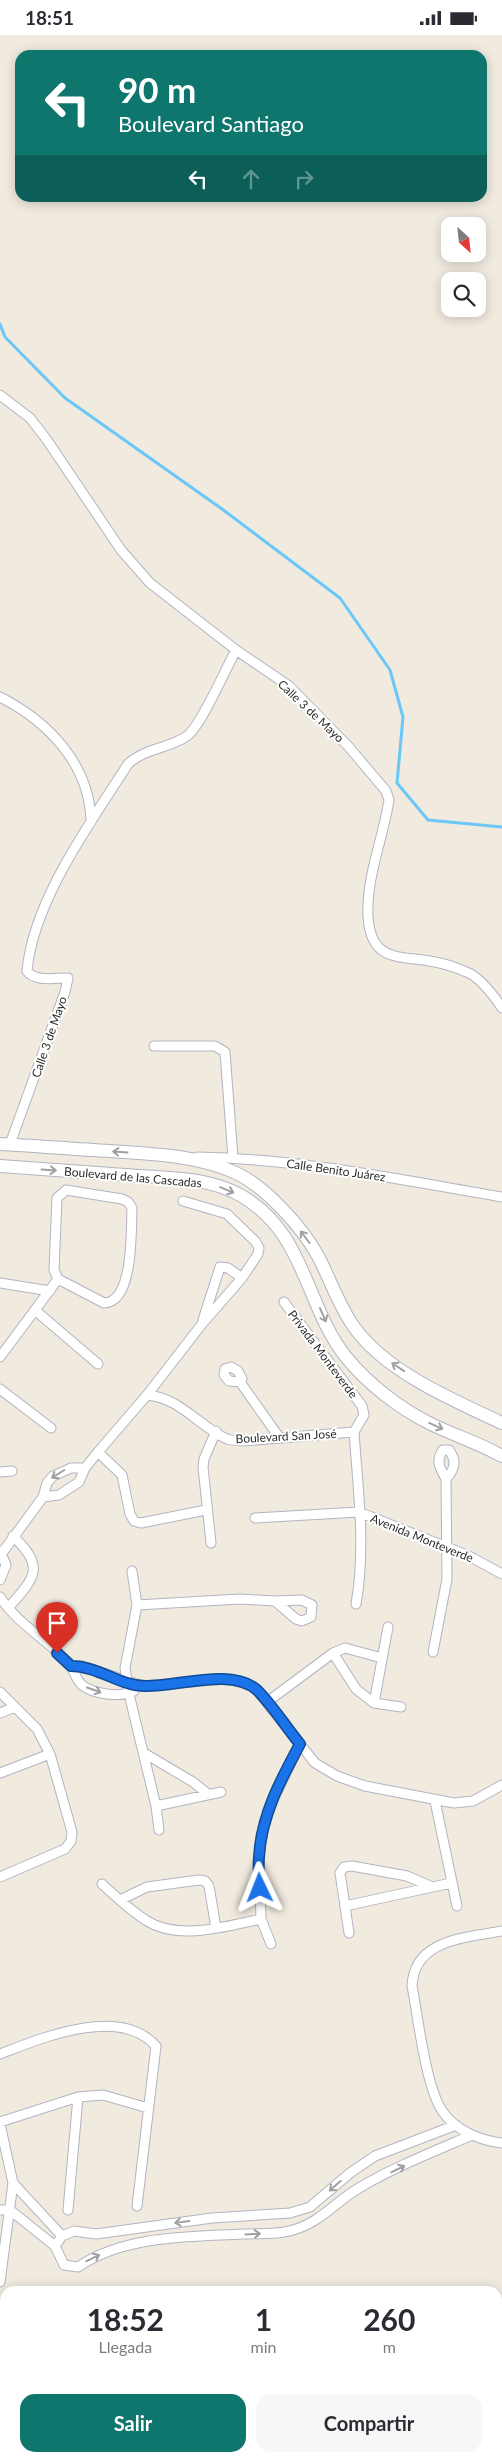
<!DOCTYPE html>
<html lang="es">
<meta charset="utf-8">
<style>
:root{--surface:#fff;--page:#f7f7f7;--text:#2b2b33;--muted:#7c7c81;--accent:#0f766e}
body{margin:0;font-family:Lato,sans-serif;background:var(--page);color:var(--text);height:100vh;display:flex;flex-direction:column;font-size:19px;white-space:nowrap}
*{box-sizing:border-box;margin:0}
p{font-size:16px;color:var(--muted)}
.icon{flex:none;width:28px;height:28px;fill:none;stroke:currentColor;stroke-width:2;stroke-linecap:round;stroke-linejoin:round}
.map{position:relative;flex:1;overflow:hidden}
.drawer{position:absolute;left:0px;top:2251px;width:502px;height:176px;display:flex;flex-direction:column;background:var(--surface);border-radius:15px 15px 0 0;box-shadow:0 2px 12px #0003}
.drawer>*{flex:none}
.hud{position:absolute;left:15px;top:15px;width:472px;height:152px;border-radius:15px;box-shadow:0 2px 12px #0003;background:#0f766e;color:#fff;overflow:hidden}
.needle{width:32px;rotate:153deg}
.fabs{position:absolute;left:441px;top:182px;display:grid;gap:10px}
.fabs a{display:grid;place-items:center;width:45px;height:45px;border-radius:10px;background:var(--surface);box-shadow:0 2px 12px #0003;font-size:25px}
.pin{position:absolute;display:grid;place-items:center;width:42px;height:42px;color:#fff;margin:-51px -21px;border-radius:50% 50% 50% 0;rotate:-45deg;box-shadow:0 0 5px #0007}
.pin .icon{rotate:45deg}
.me{position:absolute;width:55px;margin:-28px;rotate:358deg;stroke-linejoin:round;filter:drop-shadow(0 0 4px #0008)}
.turn{display:flex;align-items:center;gap:18px;height:105px;padding:0 20px;font-size:22px}
.turn .icon{width:65px;height:65px;stroke-width:2.5}
.turn b{display:block;font-size:35px;line-height:42px}
.lanes{display:flex;align-items:center;height:48px;padding:0 20px;background:#0003;justify-content:center;gap:25px;direction:ltr}
.lanes .off{opacity:.35}
.eta{display:flex;justify-content:space-evenly;align-items:center;height:85px;text-align:center}
.eta b{font-size:30px;font-weight:700;line-height:35px}
.primary-button{display:flex;gap:10px;margin-top:auto;padding:10px 20px}
.primary-button a{flex:1;height:58px;border-radius:15px;background:var(--accent);color:#fff;font-size:20px;font-weight:700;line-height:58px;text-align:center}
.primary-button a+a{background:var(--page);color:var(--text)}
.status{display:flex;justify-content:space-between;align-items:center;height:35px;padding:0 25px;background:var(--surface);direction:ltr}
.status svg{height:14px;fill:currentColor}
.map>svg:first-child{display:block}
</style>
<div class="status"><b>18:51</b><svg viewBox="0 0 49 12"><path d="M0 12V9h3v3zM5 12V6h3v6zM10 12V3h3v9zM15 12V0h3v12zM26 1h20v11H26zM47 4h2v5h-2z"/></svg></div>
<div class="map">
<svg width="502" height="2427" viewBox="0 0 502 2427">
<rect width="100%" height="100%" fill="#f0eadf"/>
<g fill="none" stroke-linecap="round" stroke-linejoin="round">
<!-- stream -->
<path stroke="#6bc7f8" stroke-width="3" d="M0,289L5,302L65,363L222,474L340,563L390,635L403,682L397,748L428,785L502,792
M0,2267H5
M280,2422L284,2427"/>
<defs>
<path id="street" d="M0,360L30,383L47,405L121,515L150,548L236,615L289,651L348,711L386,756L389,765C383,804 366,842 368,882C371,929 402,920 435,927C447,929 460,934 471,939C484,947 494,961 502,973
M0,662C49,687 90,730 91,787
M154,1011H215L225,1017L233,1123
M10,1109L65,957L68,943C55,943 35,947 27,936C33,866 91,787 128,729C145,713 168,714 187,701C201,691 226,633 236,615
M198,1122C301,1124 402,1145 502,1162
M66,1155L122,1164L128,1167L132,1173C131,1194 134,1268 104,1268L58,1244L54,1235L57,1163Z
M0,1248L50,1256
M284,1267L362,1371L364,1380L354,1397
M36,1276L98,1329
M203,1285L220,1232L228,1233L242,1243
M0,1322L58,1244
M240,1347L229,1346L224,1340L225,1334L231,1332L238,1336L242,1344L240,1347L279,1402
M0,1354L51,1393
M147,1360C181,1363 198,1391 227,1404C232,1406 238,1405 243,1406L354,1397
M354,1397C358,1454 366,1513 356,1569
M98,1417L122,1440L130,1479L134,1486L141,1488L206,1475
M0,1437L12,1436
M43,1462L59,1460L79,1447L85,1433L98,1417L147,1360L202,1289L242,1243L258,1219L259,1213L256,1207L227,1179L183,1166
M255,1483L359,1477L469,1521L502,1539
M211,1508L203,1432L204,1424L216,1396
M0,1516L6,1530L0,1545
M2,1518L43,1462L47,1448L53,1441L71,1433H85
M132,1536L137,1570L125,1633L129,1659L156,1771L159,1795
M0,1562C18,1590 49,1605 70,1630C75,1636 75,1644 82,1650C93,1659 120,1663 134,1656
M137,1570L240,1564L275,1566L302,1565L312,1570L311,1582L302,1586L296,1584L275,1566
M8,1573C36,1542 45,1532 13,1501
M433,1617L447,1544L446,1444C440,1433 435,1426 443,1415H449C457,1426 455,1434 446,1444
M333,1618L356,1654L374,1668L401,1672
M71,1631H82L143,1651L226,1644L243,1647L256,1654L315,1728L337,1741L365,1751L454,1768L473,1766L502,1750
M0,1657L37,1694L50,1719L72,1797L71,1806L65,1814L0,1842
M267,1667L333,1618L345,1613L382,1623
M374,1668L388,1592
M0,1678L15,1672
M144,1718L193,1747L208,1759
M0,1738L50,1719
M435,1766L457,1871
M156,1771L221,1757
M102,1849C116,1862 131,1876 147,1886C179,1906 227,1891 261,1884
M120,1865L147,1852L199,1845L205,1846L209,1851L216,1893
M345,1871L451,1848
M502,1896C466,1903 414,1904 412,1951C418,1982 426,2054 443,2077C455,2095 481,2106 502,2108
M349,1898L340,1838L344,1832L352,1831L407,1841L430,1851
M271,1909L261,1884L259,1822L263,1795L272,1767L300,1709
M0,2019C42,2003 119,1970 156,2011L137,2171
M0,2087L78,2062L103,2060L148,2073
M0,2089L13,2148L0,2247
M456,2090L375,2121L350,2138L310,2172L290,2178L212,2183L96,2199L74,2196L62,2201L55,2211L64,2230L78,2232C125,2200 188,2202 243,2199C258,2198 275,2200 289,2196C318,2190 335,2167 359,2153C394,2132 435,2116 472,2100
M13,2148L62,2201
M0,2175H10L55,2211
M68,2175L78,2062
M498,2306L502,2303
M0,2333H5
M498,2377H502
M158,2422L159,2427
M392,2422L395,2427
M328,2427L330,2422"/>
<path id="secondary" d="M0,1109C37,1111 73,1114 110,1116C151,1119 198,1120 236,1138C266,1152 302,1192 318,1221C330,1244 339,1271 354,1292C386,1337 453,1365 502,1388
M0,1131C42,1134 83,1137 125,1140C163,1143 206,1141 240,1160C306,1197 305,1271 346,1322C368,1349 399,1373 429,1388C453,1400 479,1408 502,1421"/>
</defs>
<!-- street casing -->
<use href="#street" stroke="#b3b4c2" stroke-width="11"/>
<!-- secondary casing -->
<use href="#secondary" stroke="#b3b4c2" stroke-width="14"/>
<!-- street -->
<use href="#street" stroke="#fff" stroke-width="9"/>
<!-- secondary -->
<use href="#secondary" stroke="#fff" stroke-width="12"/>
</g>
<!-- one-way arrows -->
<defs><path id="oneway-shaft" d="M-6 0H5M1.5-3L5.5 0L1.5 3" fill="none" stroke-width="1.6" stroke-linecap="round" stroke-linejoin="round" transform="scale(1.25)"/></defs>
<g stroke="#a0a0a0">
<use href="#oneway-shaft" transform="translate(120 1117) rotate(-176)"/>
<use href="#oneway-shaft" transform="translate(49 1135) rotate(4)"/>
<use href="#oneway-shaft" transform="translate(227 1155) rotate(22)"/>
<use href="#oneway-shaft" transform="translate(305 1202) rotate(-127)"/>
<use href="#oneway-shaft" transform="translate(323 1280) rotate(66)"/>
<use href="#oneway-shaft" transform="translate(398 1332) rotate(-146)"/>
<use href="#oneway-shaft" transform="translate(436 1391) rotate(24)"/>
<use href="#oneway-shaft" transform="translate(58 1439) rotate(148)"/>
<use href="#oneway-shaft" transform="translate(94 1655) rotate(19)"/>
<use href="#oneway-shaft" transform="translate(398 2134) rotate(-26)"/>
<use href="#oneway-shaft" transform="translate(335 2151) rotate(139)"/>
<use href="#oneway-shaft" transform="translate(182 2187) rotate(172)"/>
<use href="#oneway-shaft" transform="translate(253 2199) rotate(-3)"/>
<use href="#oneway-shaft" transform="translate(93 2223) rotate(-27)"/>
</g>
<g fill="none" stroke-linecap="round" stroke-linejoin="round">
<defs>
<path id="route" d="M57,1618L71,1631C98,1631 120,1651 145,1651C176,1652 232,1632 257,1655C273,1671 286,1692 300,1709C281,1744 261,1781 259,1822C258,1832 259,1843 260,1853"/>
</defs>
<!-- route casing -->
<use href="#route" stroke="#114b97" stroke-width="12"/>
<!-- route -->
<use href="#route" stroke="#1a73e8" stroke-width="9"/>
</g>
<g text-anchor="middle" dominant-baseline="central" stroke-width="4" stroke-linejoin="round" paint-order="stroke">
<!-- street labels -->
<g font-size="12" fill="#2d2d2d" stroke="#fff">
<text transform="translate(311 676) rotate(43)">Calle 3 de Mayo</text>
<text transform="translate(49 1002) rotate(-71)">Calle 3 de Mayo</text>
<text transform="translate(336 1135) rotate(8)">Calle Benito Juárez</text>
<text transform="translate(133 1142) rotate(5)">Boulevard de las Cascadas</text>
<text transform="translate(323 1319) rotate(53)">Privada Monteverde</text>
<text transform="translate(286 1401) rotate(-3)">Boulevard San José</text>
<text transform="translate(422 1503) rotate(22)">Avenida Monteverde</text>
</g>
</g>
</svg>
<div class="fabs">
<a><svg class="needle" viewBox="-14 -14 28 28"><path d="M0-13l5 13h-10z" fill="#e53935"/><path d="M0 13l5-13h-10z" fill="#7c7c81"/></svg></a>
<a><svg class="icon" aria-label="search" viewBox="0 0 24 24"><circle cx="10" cy="10" r="6"/><path d="M15 15l6 6"/></svg></a>
</div>
<div class="pin" style="left:57px;top:1618px;background:#d93025"><svg class="icon" aria-label="arrive" viewBox="0 0 24 24"><path d="M6 21V4h12l-3 4 3 4H6"/></svg></div>
<svg class="me" style="left:260px;top:1853px" viewBox="-20 -20 40 40"><path d="M0-17L14 15 0 8-14 15z" fill="#1a73e8" stroke="#fff" stroke-width="4"/></svg>
<div class="hud">
<div class="turn"><svg class="icon" aria-label="left" viewBox="0 0 24 24"><path d="M17 20v-9H6M10 6l-5 5 5 5"/></svg><div><b>90 m</b>Boulevard Santiago</div></div>
<div class="lanes"><svg class="icon" aria-label="left" viewBox="0 0 24 24"><path d="M17 20v-9H6M10 6l-5 5 5 5"/></svg><svg class="icon off" aria-label="ahead" viewBox="0 0 24 24"><path d="M12 20V5M6 11l6-6 6 6"/></svg><svg class="icon off" aria-label="right" viewBox="0 0 24 24"><path d="M7 20v-9h11M14 6l5 5-5 5"/></svg></div>
</div>
<section class="drawer">
<div class="eta">
<div><b>18:52</b><p>Llegada</p></div>
<div><b>1</b><p>min</p></div>
<div><b>260</b><p>m</p></div>
</div>
<div class="primary-button"><a>Salir</a><a>Compartir</a></div>
</section>
</div>
